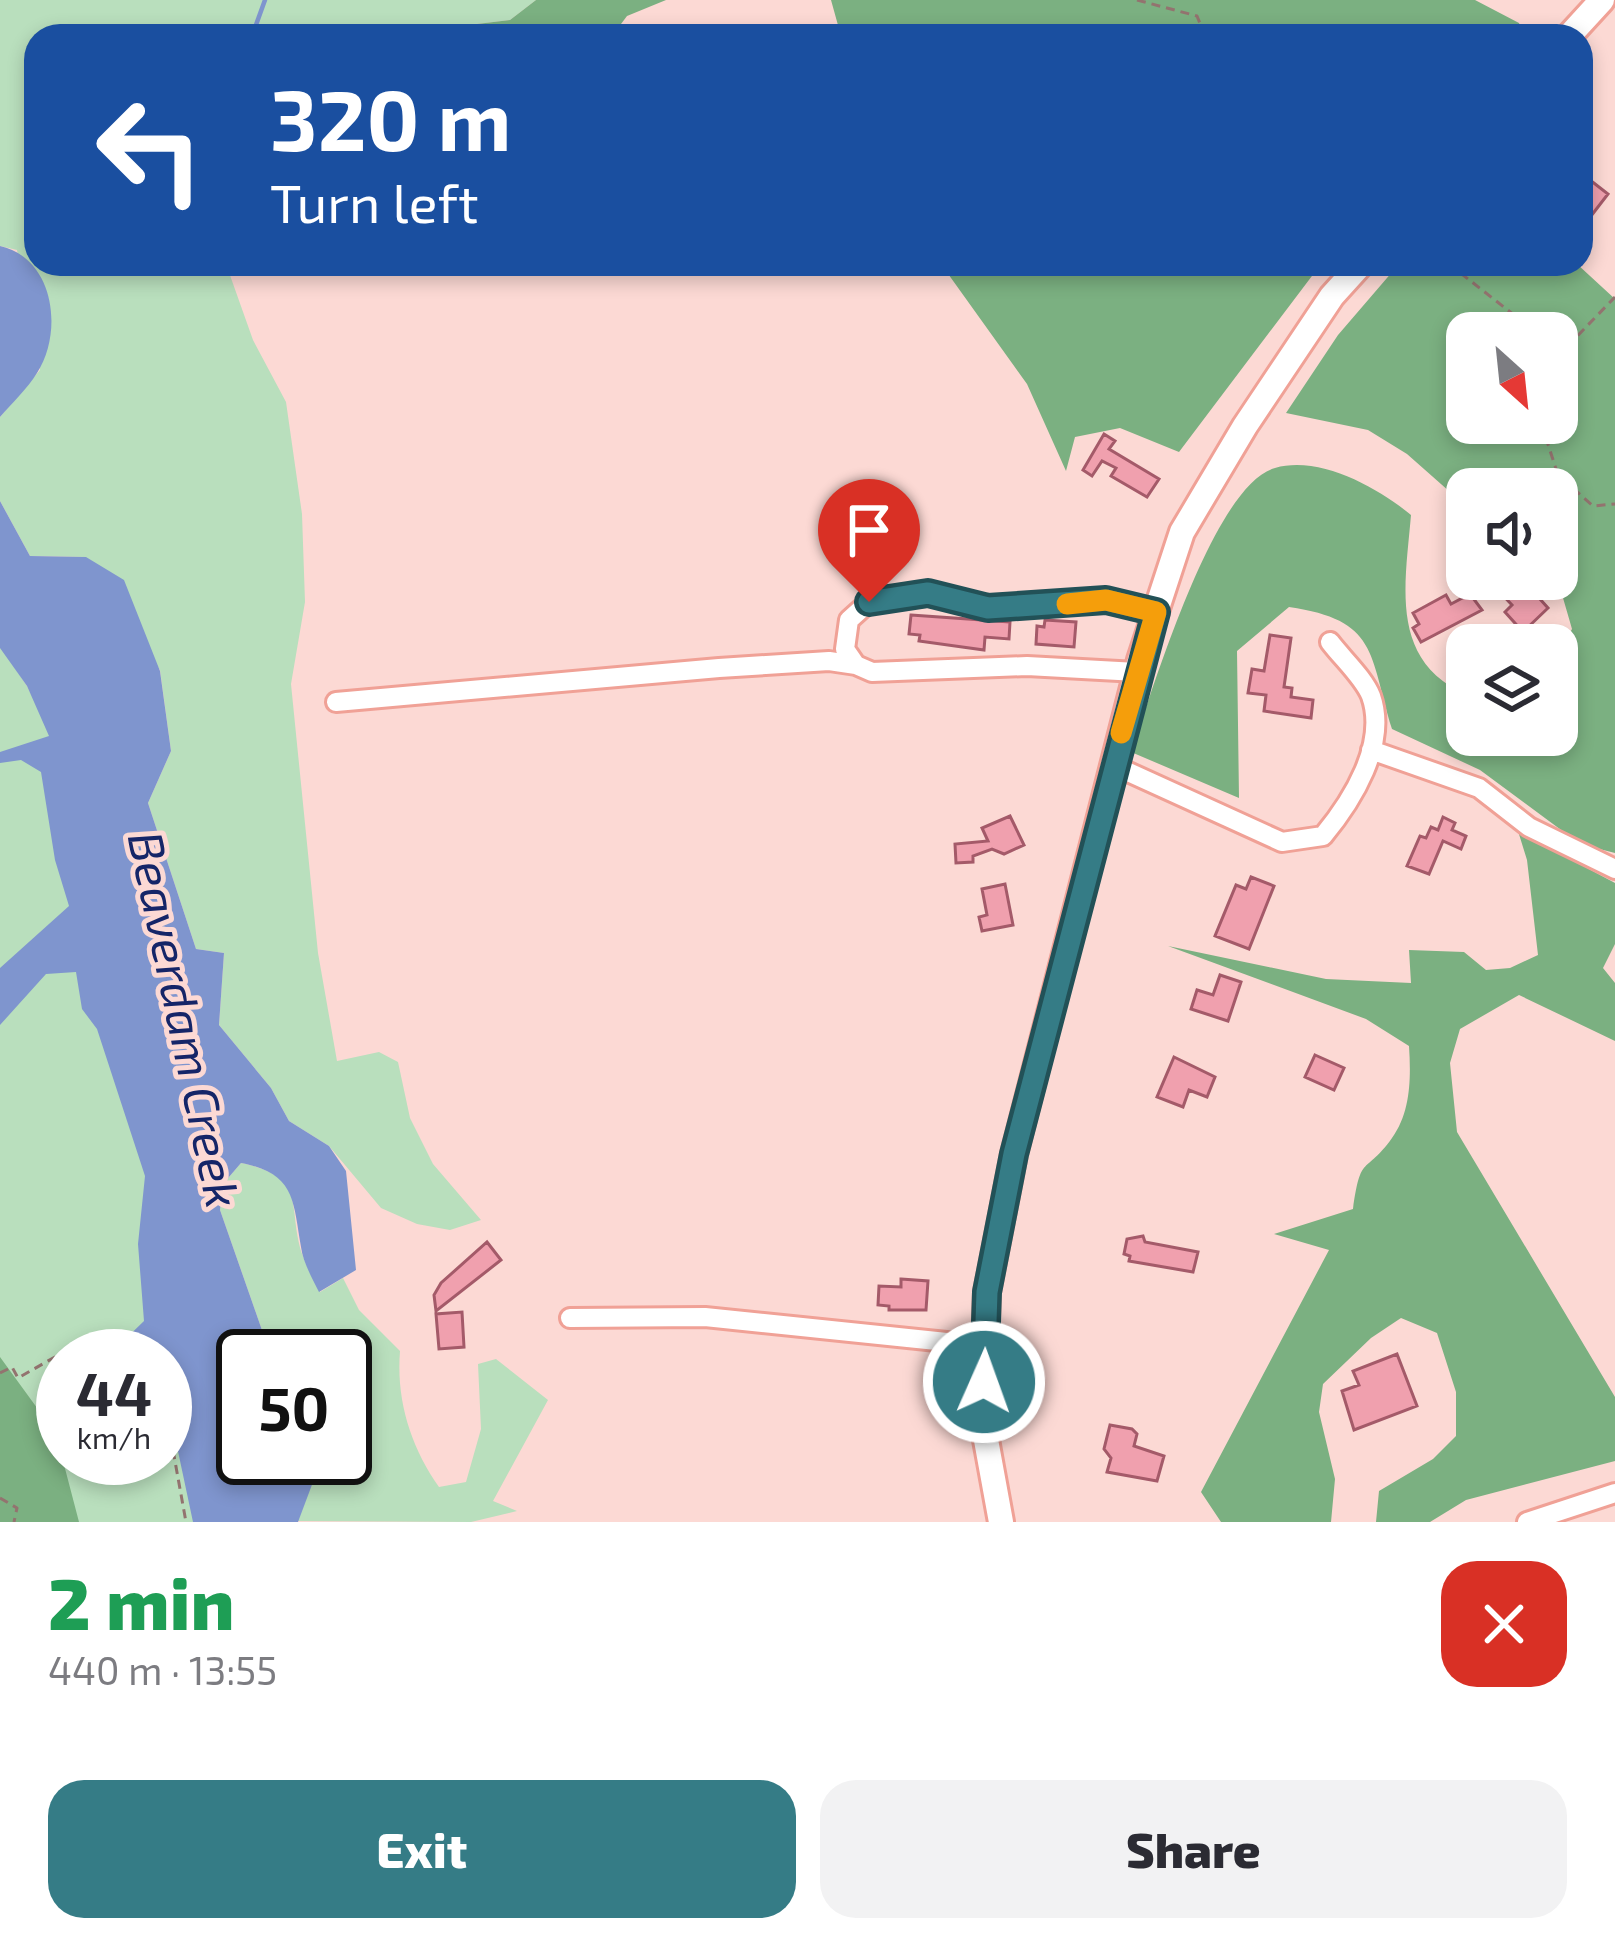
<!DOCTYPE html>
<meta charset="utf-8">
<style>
:root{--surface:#fff;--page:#f2f2f3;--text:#2b2b33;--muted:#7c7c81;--accent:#357c86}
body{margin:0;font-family:"Exo 2",sans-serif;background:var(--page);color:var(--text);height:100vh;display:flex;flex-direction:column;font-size:45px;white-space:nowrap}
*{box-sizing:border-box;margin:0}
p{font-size:39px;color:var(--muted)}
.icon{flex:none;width:66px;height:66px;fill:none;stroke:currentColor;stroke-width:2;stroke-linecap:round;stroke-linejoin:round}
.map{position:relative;height:1522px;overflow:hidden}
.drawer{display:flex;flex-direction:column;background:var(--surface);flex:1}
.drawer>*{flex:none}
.hud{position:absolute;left:24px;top:24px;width:1569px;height:252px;border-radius:36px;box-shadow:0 6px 18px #0003;background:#1a4fa0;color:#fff;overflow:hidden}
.needle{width:78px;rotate:153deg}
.fabs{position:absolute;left:1446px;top:312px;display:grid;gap:24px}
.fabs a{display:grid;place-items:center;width:132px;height:132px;border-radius:24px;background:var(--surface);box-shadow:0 6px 18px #0003;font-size:60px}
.speed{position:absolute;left:36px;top:1329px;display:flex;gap:24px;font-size:60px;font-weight:700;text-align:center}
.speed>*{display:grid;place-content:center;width:156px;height:156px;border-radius:50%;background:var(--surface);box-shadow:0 6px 18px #0003;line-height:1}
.speed small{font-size:30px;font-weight:400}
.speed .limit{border:6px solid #111;border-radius:18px;background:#fff;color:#111}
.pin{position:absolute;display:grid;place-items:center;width:102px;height:102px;color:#fff;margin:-123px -51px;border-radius:50% 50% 50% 0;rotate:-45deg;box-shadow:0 0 12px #0007}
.pin .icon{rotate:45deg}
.me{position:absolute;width:132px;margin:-66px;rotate:2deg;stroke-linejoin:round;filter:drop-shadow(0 0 9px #0008)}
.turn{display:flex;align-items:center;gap:42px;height:252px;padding:0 48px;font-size:54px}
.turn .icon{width:156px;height:156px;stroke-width:2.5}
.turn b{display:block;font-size:84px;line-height:102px}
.round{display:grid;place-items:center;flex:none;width:126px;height:126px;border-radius:36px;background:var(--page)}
.head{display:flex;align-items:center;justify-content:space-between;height:204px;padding:0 48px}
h1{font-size:72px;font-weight:800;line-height:90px;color:#1e9e55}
.button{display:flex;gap:24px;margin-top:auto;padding:24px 48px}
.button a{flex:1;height:138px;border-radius:36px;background:var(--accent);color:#fff;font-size:48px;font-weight:800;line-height:138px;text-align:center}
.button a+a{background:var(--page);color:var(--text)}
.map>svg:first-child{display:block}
</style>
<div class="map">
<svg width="1615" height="1522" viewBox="0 0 1615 1522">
<rect width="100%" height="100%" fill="#fcd9d4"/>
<!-- green -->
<path fill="#b9dfbd" d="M0,0H536L510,20L378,36H36V264H226L253,340L286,402L302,514L305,602L291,684L318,953L337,1061L379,1052L398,1062L410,1118L433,1164L481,1220L450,1230L417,1224L381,1208L329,1146L289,1121L271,1088L219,1025L224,953L196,949L148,803L171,751L160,670L85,557L30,556L0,501V417L40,370L17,250L0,246Z
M0,646L27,686L71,774L161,1172V1356H63V1458H165V1371L201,1522H0Z
M241,1163C310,1177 286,1208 303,1256C307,1268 314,1280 320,1292L343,1278L359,1310L400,1351C396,1401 411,1447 439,1487L466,1482L481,1429L478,1364L496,1359L548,1400L493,1501L517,1511L471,1522L297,1521L322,1458H345V1356H271L220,1210L223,1184Z"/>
<!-- forest -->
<path fill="#7bb081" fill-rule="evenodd" d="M536,0H666L627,16L612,36H378L510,20Z
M831,0H1475L1519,23L1524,36H841Z
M941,264H1321L1179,452L1120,428L1075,437L1066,471L1027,384Z
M1399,264H1577L1615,299V853L1580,844L1480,770L1392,729C1369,653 1378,620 1289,607L1237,651L1239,798L1131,752C1152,693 1213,485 1275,468C1320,455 1378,488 1411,515C1405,586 1389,661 1467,695V735H1557V657L1572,629L1561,591L1548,579H1557V489H1467V507L1407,454L1368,430L1286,413L1338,335ZM1467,333H1557V423H1467Z
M1518,831L1615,883V944L1603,968L1615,983V1041L1519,995L1460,1029L1450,1063L1457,1132L1615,1397V1461L1466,1500L1430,1522H1376L1379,1491L1433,1459L1456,1436V1392L1437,1333L1401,1318L1371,1338L1323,1384L1319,1412L1335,1479L1331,1522H1221L1201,1492L1329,1250L1274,1234L1353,1209C1361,1152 1365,1176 1392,1138C1411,1112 1411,1077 1409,1046L1366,1019L1168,946L1326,979L1411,983L1409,950L1464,952L1486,970L1510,968L1538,955L1527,860Z
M0,1357L56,1434L79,1522H0Z"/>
<!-- water -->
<path fill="#7f95ce" d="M0,246C54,258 64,331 37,373C27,389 12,403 0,417Z
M0,501L30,556L86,557L124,580L160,671L171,751L148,803L196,949L224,953L219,1025L271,1088L289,1121L329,1146L346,1171L356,1270L319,1292C312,1278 303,1262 301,1247C293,1200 295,1173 241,1163L223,1184L220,1210L271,1356H243V1458H322L298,1522H193L165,1390V1356H158L154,1342L108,1356L144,1321L138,1244L145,1176L97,1029L82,1009L76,972L46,974L0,1025V968L69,906L55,860L41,772L21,760L0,763V752L49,736L27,686L0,648Z"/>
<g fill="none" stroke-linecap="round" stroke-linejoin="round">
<!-- stream -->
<path stroke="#7f95ce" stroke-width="4.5" d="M252,36L265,0"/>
</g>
<!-- building -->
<path fill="#f0a0ae" stroke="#a45a69" stroke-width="3" d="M1581,173L1608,194L1581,229Z
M1104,434L1115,441L1109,449L1159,479L1147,497L1111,476L1116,468L1102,461L1092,476L1083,470Z
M1506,579H1522L1548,608L1523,632L1505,612L1512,605L1496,588Z
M1470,594L1482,610L1421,642L1413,628L1419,624L1413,613L1446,595L1451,604Z
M911,615L1010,622L1009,639L985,637L984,650L919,641L920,635L909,634Z
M1045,620L1076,622L1074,647L1036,644L1037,626L1044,627Z
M1270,635L1291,638L1284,687L1292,688L1291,697L1313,700L1311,718L1264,711L1266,695L1248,693L1252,669L1264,671Z
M1010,816L1024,845L1004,854L992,849L973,856V862L956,863L955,844L988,841L982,828Z
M1443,817L1455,823L1452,830L1466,836L1461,849L1443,841L1429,874L1407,866L1420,836L1426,838L1431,827L1438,830Z
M1251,877L1274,886L1249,949L1215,936L1236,885L1246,889Z
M1005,884L1013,925L982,931L979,917L987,915L982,889Z
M1220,975L1241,982L1228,1021L1191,1009L1197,990L1213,995Z
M1315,1055L1344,1068L1334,1090L1305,1077Z
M1174,1057L1215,1077L1207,1097L1189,1090L1183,1107L1157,1097Z
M1143,1236L1145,1242L1198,1252L1193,1272L1129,1261L1130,1256L1124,1254L1127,1239Z
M487,1242L501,1260L436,1311L434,1295L441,1283Z
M901,1279L928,1281L926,1310H889V1306L878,1305L879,1286L901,1287Z
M462,1312L464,1347L439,1349L436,1314Z
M1397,1354L1417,1406L1354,1430L1342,1391L1359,1385L1353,1371Z
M1110,1425L1132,1429L1137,1434L1134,1446L1164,1456L1157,1481L1107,1472L1111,1458L1104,1449Z"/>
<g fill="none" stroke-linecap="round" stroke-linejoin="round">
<defs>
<path id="minor" d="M1137,672L1027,666L872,672L856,665L845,649L849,620L869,602L929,593L988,608L1107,600L1156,612
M336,702L719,668L829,661L856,665
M1371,750L1479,788L1529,827L1615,869
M1113,765L1282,842L1323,836C1352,801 1388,744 1371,696C1364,678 1342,658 1330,642
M570,1318L705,1317L985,1346
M1527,1522L1615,1493"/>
<path id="major" d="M1569,36L1602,0
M1001,1522L982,1418L987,1292L1014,1154L1140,660L1182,532L1245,426L1332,296L1361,264"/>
</defs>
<!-- minor casing -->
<use href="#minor" stroke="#f0a196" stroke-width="24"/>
<!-- major casing -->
<use href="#major" stroke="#f0a196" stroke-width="30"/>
<!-- path -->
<path stroke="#93736f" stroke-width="3" stroke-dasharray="9 6" stroke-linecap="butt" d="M1137,0L1197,16L1205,36
M1449,264L1537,333
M1557,357L1615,297
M1541,423L1558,475L1593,506L1615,504
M150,1356H153
M0,1373L12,1367L18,1378L69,1349L73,1356
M165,1406L186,1522
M0,1498L17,1508L14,1522"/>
<!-- minor -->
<use href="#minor" stroke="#fff" stroke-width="18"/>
<!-- major -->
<use href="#major" stroke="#fff" stroke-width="24"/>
</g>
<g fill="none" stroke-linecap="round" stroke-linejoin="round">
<defs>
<path id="route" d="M869,602L928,593L988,608L1106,600L1156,612L1014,1154L987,1292L984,1382"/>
</defs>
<!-- route casing -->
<use href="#route" stroke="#225157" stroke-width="30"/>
<!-- route -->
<use href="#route" stroke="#357c86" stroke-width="21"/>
<!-- slow -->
<path stroke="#f59e0b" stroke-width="21" d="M1067,604L1106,600L1156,612L1121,733"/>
</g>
<g text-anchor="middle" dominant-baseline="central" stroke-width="10" stroke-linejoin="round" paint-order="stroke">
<!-- water labels -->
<g font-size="48" font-style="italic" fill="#152568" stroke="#fcd9d4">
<text transform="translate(186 1019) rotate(78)">Beaverdam Creek</text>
</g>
</g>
</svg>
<div class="fabs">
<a><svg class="needle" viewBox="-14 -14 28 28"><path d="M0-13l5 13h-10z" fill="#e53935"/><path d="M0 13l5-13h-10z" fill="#7c7c81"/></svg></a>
<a><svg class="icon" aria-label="sound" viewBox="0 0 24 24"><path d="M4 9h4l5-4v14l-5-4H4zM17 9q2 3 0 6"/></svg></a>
<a><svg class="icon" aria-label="layers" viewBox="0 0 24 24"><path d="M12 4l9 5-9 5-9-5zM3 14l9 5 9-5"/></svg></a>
</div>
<div class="speed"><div>44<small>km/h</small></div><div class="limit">50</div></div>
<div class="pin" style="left:869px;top:602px;background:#d93025"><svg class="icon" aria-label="arrive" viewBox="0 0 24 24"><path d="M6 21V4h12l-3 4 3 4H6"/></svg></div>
<svg class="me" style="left:984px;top:1382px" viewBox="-20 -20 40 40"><circle r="17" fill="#357c86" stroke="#fff" stroke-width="3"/><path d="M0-11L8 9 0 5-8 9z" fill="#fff"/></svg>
<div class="hud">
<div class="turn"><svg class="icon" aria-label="left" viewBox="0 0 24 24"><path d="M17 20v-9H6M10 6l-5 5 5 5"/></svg><div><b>320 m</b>Turn left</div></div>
</div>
</div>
<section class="drawer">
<div class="head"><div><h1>2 min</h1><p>440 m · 13:55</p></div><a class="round" style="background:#d93025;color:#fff"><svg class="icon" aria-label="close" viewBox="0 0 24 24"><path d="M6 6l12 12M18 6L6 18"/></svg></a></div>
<div class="button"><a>Exit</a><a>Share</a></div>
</section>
